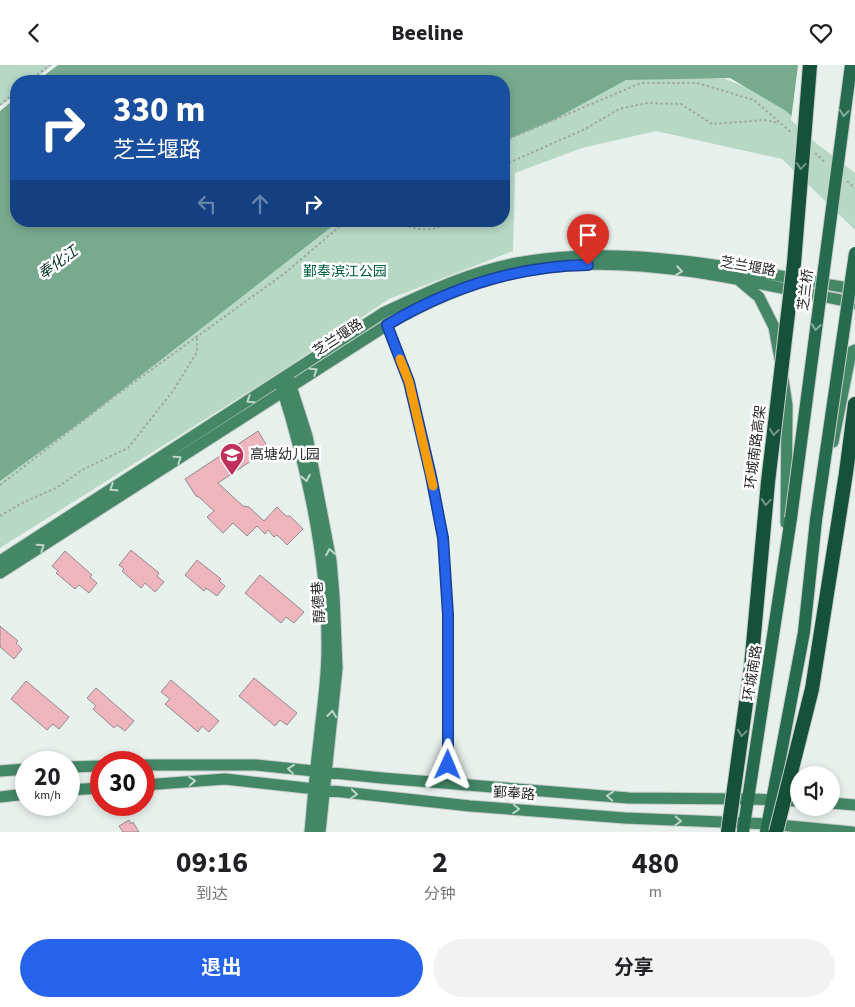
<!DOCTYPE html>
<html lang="zh">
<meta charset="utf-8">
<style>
:root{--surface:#fff;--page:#f2f2f2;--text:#202124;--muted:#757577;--accent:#2563eb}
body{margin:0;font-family:"Source Sans 3","Noto Sans SC",sans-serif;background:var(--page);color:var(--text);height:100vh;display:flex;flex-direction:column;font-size:19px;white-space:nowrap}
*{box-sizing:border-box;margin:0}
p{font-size:16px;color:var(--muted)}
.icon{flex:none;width:28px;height:28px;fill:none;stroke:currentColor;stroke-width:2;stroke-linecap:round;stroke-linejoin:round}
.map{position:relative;height:767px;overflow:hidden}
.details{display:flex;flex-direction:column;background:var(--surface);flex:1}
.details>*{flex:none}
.banner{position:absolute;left:10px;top:10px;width:500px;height:152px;border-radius:20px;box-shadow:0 2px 8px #0003;background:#1a4fa0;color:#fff;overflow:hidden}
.buttons{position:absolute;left:790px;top:701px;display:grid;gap:10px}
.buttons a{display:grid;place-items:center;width:50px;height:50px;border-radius:50%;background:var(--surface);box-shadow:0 2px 8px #0003;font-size:25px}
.speed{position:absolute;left:15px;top:686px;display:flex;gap:10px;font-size:25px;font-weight:700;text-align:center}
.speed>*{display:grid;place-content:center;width:65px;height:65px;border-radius:50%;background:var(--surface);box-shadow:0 2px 8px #0003;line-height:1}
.speed small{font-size:12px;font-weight:400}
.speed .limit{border:8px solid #d22;background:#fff;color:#111}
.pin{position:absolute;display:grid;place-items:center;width:42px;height:42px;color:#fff;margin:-51px -21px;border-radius:50% 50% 50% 0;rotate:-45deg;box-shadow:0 0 5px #0007}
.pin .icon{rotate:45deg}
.me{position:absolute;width:55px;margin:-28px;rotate:1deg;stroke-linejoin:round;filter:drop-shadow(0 0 4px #0008)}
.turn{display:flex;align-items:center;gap:18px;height:105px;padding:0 20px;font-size:22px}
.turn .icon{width:65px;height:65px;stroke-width:2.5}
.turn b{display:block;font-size:35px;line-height:42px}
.lanes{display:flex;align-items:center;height:48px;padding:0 20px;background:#0003;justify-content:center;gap:25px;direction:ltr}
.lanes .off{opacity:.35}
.eta{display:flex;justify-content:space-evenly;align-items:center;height:85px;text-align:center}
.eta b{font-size:30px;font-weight:700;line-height:35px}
.primary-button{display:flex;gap:10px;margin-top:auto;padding:10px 20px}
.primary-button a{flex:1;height:58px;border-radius:30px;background:var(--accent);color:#fff;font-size:20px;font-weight:700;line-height:58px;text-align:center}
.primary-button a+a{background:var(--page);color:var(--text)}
header{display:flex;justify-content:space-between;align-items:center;height:65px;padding:0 20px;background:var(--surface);font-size:22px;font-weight:700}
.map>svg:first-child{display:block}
</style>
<header><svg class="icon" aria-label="back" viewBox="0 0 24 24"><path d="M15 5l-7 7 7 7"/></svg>Beeline<svg class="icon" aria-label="heart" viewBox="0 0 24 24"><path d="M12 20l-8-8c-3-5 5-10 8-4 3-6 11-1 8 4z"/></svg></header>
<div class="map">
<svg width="855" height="767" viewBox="0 0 855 767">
<rect width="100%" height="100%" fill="#e8f0ec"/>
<!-- green -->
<path fill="#b6d8c5" d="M0,0H53L32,16H16V29L0,41Z
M659,9L725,14L781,36L855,102V165L782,94L656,66L582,83L515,108L513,186L389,234L277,309L0,483V412L334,156H504V63L600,20Z"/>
<!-- water -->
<path fill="#77aa8f" d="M58,0H855L818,76L786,46L730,13L626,15L553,55L504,76V16H37Z
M16,33V156H339L85,354L0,416V46Z"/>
<!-- pier -->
<path fill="#e8f0ec" d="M798,0H855V108L816,78L791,55Z"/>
<!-- building -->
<path fill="#eeb5bf" stroke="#948c8d" d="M258,366L269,384L218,418L243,441L249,442L264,456L277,442L286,451H290L303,464L287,480L277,470L274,472L268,465L265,469L257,461L247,471L233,458L223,468L207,452L214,446L199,432L196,431L185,414Z
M131,485L159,508L157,511L164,517L155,527L145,518L141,523L122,506L124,504L119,500Z
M65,486L92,510L90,512L97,518L89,528L79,520L75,524L56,508L58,506L52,501Z
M197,495L221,514L219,516L225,521L217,531L206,523L204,526L185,510Z
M260,510L304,547L294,558L286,552L281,558L245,528Z
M0,561L18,576L16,578L22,584L14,594L0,582Z
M254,613L297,648L287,660L280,655L275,661L239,631Z
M171,615L219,656L209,667L202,661L198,667L165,639L170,634L161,627Z
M26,616L69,652L59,664L53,659L47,665L11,634Z
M96,623L134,656L125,666L117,660L114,663L93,644L96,641L87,633Z
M129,755L131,759L133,757L139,767H123L119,761Z"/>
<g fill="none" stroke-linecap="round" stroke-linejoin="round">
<defs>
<path id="street" d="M383,248L409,317L431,411L443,473L448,549V719"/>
<path id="secondary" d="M741,217L759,232L774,262L780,294
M783,314L787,340L786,458
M289,315L307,371L331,496L334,531L337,603L320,767
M281,320C307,402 328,498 327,585C327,615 322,646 319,676C315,706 313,737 310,767
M833,377L851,287L855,285
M0,496L383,248C426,228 469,207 517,198C629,177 745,206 855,224
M0,508L387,260C443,227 504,204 570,200C663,194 764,220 855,238
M144,700H256L382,713L629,733L749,734L799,736
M69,702L101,701
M0,706L26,704
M144,720L225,714L470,741L625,753L768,759L852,767
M69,725L101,723
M0,732L26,729
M831,738L855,740"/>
<path id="primary" d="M743,767L791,453
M766,767L804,567L816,455"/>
<path id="highway" d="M846,408L855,339"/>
</defs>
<!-- street casing -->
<use href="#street" stroke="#c5ccc9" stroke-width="9"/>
<!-- secondary casing -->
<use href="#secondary" stroke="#c5ccc9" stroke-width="13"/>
<!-- primary casing -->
<use href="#primary" stroke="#c5ccc9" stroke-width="14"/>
<!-- highway casing -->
<use href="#highway" stroke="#c5ccc9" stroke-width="16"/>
<!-- path -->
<path stroke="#a1a7a4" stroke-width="2" stroke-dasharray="2.5 2.5" stroke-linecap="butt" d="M29,16L50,0
M0,40L16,27
M504,76L641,18H697L754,35L792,68
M815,88L826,98
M504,100L585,64L619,44L647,38L681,39L712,59L764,55L779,58
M847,116L855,123
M389,156C408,161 432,172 448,156
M0,420L115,331L285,208L346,156
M0,451L24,437L56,423L84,404L128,383L173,326L197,287V273"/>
<!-- street -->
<use href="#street" stroke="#7fa993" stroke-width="8"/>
<!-- secondary -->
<use href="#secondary" stroke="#448767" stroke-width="11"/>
<!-- primary -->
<use href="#primary" stroke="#266b4d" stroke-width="12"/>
<!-- highway -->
<use href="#highway" stroke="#155239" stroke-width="14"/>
<defs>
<path id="primary-bridge" d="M791,453L851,0
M816,455L855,188"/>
<path id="highway-bridge" d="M728,767L751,602L768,417L794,198L810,0
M776,767L812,624L846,408"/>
</defs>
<!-- primary-bridge casing -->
<use href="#primary-bridge" stroke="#c5ccc9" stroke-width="14" stroke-linecap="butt"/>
<!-- highway-bridge casing -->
<use href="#highway-bridge" stroke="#c5ccc9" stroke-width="16" stroke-linecap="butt"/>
<!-- primary-bridge -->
<use href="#primary-bridge" stroke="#266b4d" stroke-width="12"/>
<!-- highway-bridge -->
<use href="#highway-bridge" stroke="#155239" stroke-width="14"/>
</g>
<!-- one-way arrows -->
<defs><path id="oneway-chevron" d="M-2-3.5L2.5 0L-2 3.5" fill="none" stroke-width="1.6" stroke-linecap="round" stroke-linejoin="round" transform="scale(1.25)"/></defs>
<g stroke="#88ae9d">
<use href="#oneway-chevron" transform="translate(844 48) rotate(97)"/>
<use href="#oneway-chevron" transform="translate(816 262) rotate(97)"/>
</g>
<g stroke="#739788">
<use href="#oneway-chevron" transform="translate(801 101) rotate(95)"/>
<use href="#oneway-chevron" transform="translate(774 367) rotate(97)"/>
<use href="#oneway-chevron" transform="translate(766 437) rotate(95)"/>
<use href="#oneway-chevron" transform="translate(742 668) rotate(98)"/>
</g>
<g stroke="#bed5ca">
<use href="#oneway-chevron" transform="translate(679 206) rotate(8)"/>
<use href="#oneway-chevron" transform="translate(314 306) rotate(-33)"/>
<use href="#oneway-chevron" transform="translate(250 335) rotate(147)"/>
<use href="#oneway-chevron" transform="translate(178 394) rotate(-33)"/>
<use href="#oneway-chevron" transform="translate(306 413) rotate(79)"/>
<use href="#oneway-chevron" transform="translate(113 423) rotate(147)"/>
<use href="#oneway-chevron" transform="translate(41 482) rotate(-33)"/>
<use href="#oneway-chevron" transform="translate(330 487) rotate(-100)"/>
<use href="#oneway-chevron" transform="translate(332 649) rotate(-84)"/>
<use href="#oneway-chevron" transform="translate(291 704) rotate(-173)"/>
<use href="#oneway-chevron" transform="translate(192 716) rotate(-4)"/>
<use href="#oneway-chevron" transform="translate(354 729) rotate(5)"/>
<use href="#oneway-chevron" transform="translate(610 731) rotate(-175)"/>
<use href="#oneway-chevron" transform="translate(516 744) rotate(4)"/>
<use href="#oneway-chevron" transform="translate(678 756) rotate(3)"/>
</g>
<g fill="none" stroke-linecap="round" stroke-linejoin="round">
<defs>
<path id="route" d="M448,700V550L443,473L431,411L409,317L387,260C449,223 516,201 588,200"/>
</defs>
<!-- route casing -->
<use href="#route" stroke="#184099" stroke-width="12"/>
<!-- route -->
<use href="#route" stroke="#2563eb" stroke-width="9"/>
<!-- slow -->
<path stroke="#f59e0b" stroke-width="9" d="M400,294L409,317L433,421"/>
</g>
<!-- icons -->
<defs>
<symbol id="school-pin" viewBox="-11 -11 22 30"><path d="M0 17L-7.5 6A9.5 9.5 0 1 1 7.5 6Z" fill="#bf305c" stroke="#fff"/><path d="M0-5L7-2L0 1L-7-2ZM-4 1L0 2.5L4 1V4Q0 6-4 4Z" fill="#fff"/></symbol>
</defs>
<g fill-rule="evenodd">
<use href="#school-pin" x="218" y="376" width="28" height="38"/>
</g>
<g text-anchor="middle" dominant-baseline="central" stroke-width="5" stroke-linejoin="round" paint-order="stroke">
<!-- street labels -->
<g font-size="14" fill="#272a29" stroke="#fff">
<text transform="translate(748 202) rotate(10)">芝兰堰路</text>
<text transform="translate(806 225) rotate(-83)">芝兰桥</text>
<text transform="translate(338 273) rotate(-33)">芝兰堰路</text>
<text transform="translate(756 382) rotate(-83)">环城南路高架</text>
<text transform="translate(319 537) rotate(-94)">醇德巷</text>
<text transform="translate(753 608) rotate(-81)">环城南路</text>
<text transform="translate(514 729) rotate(4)">鄞奉路</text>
</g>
<!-- park labels -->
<g font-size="14" fill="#00603f" stroke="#fff">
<text x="345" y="207">鄞奉滨江公园</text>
</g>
<!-- poi labels -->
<g font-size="14" fill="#272a29" stroke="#fff" text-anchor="start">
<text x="250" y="390">高塘幼儿园</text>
</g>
<!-- water labels -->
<g font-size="15" font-style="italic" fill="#063321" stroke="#fff">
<text transform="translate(58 198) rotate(-36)">奉化江</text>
</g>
</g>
</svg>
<div class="buttons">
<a><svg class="icon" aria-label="sound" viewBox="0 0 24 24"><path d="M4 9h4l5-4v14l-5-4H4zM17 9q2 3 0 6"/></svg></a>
</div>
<div class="speed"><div>20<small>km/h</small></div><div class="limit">30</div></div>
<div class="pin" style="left:588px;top:200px;background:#d93025"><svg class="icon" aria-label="arrive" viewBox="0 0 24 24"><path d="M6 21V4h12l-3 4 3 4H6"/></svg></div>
<svg class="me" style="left:448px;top:700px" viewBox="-20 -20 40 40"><path d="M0-17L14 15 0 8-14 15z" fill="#2563eb" stroke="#fff" stroke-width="4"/></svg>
<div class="banner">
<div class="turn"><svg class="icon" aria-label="right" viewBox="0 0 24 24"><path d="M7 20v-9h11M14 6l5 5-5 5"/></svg><div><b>330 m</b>芝兰堰路</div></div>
<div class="lanes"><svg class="icon off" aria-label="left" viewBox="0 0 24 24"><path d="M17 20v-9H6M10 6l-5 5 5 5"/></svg><svg class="icon off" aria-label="ahead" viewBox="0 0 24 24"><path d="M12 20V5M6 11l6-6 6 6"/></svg><svg class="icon" aria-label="right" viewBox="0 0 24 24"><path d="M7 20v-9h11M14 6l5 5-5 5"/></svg></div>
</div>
</div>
<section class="details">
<div class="eta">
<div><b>09:16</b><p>到达</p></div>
<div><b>2</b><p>分钟</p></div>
<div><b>480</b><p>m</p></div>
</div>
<div class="primary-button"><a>退出</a><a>分享</a></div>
</section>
